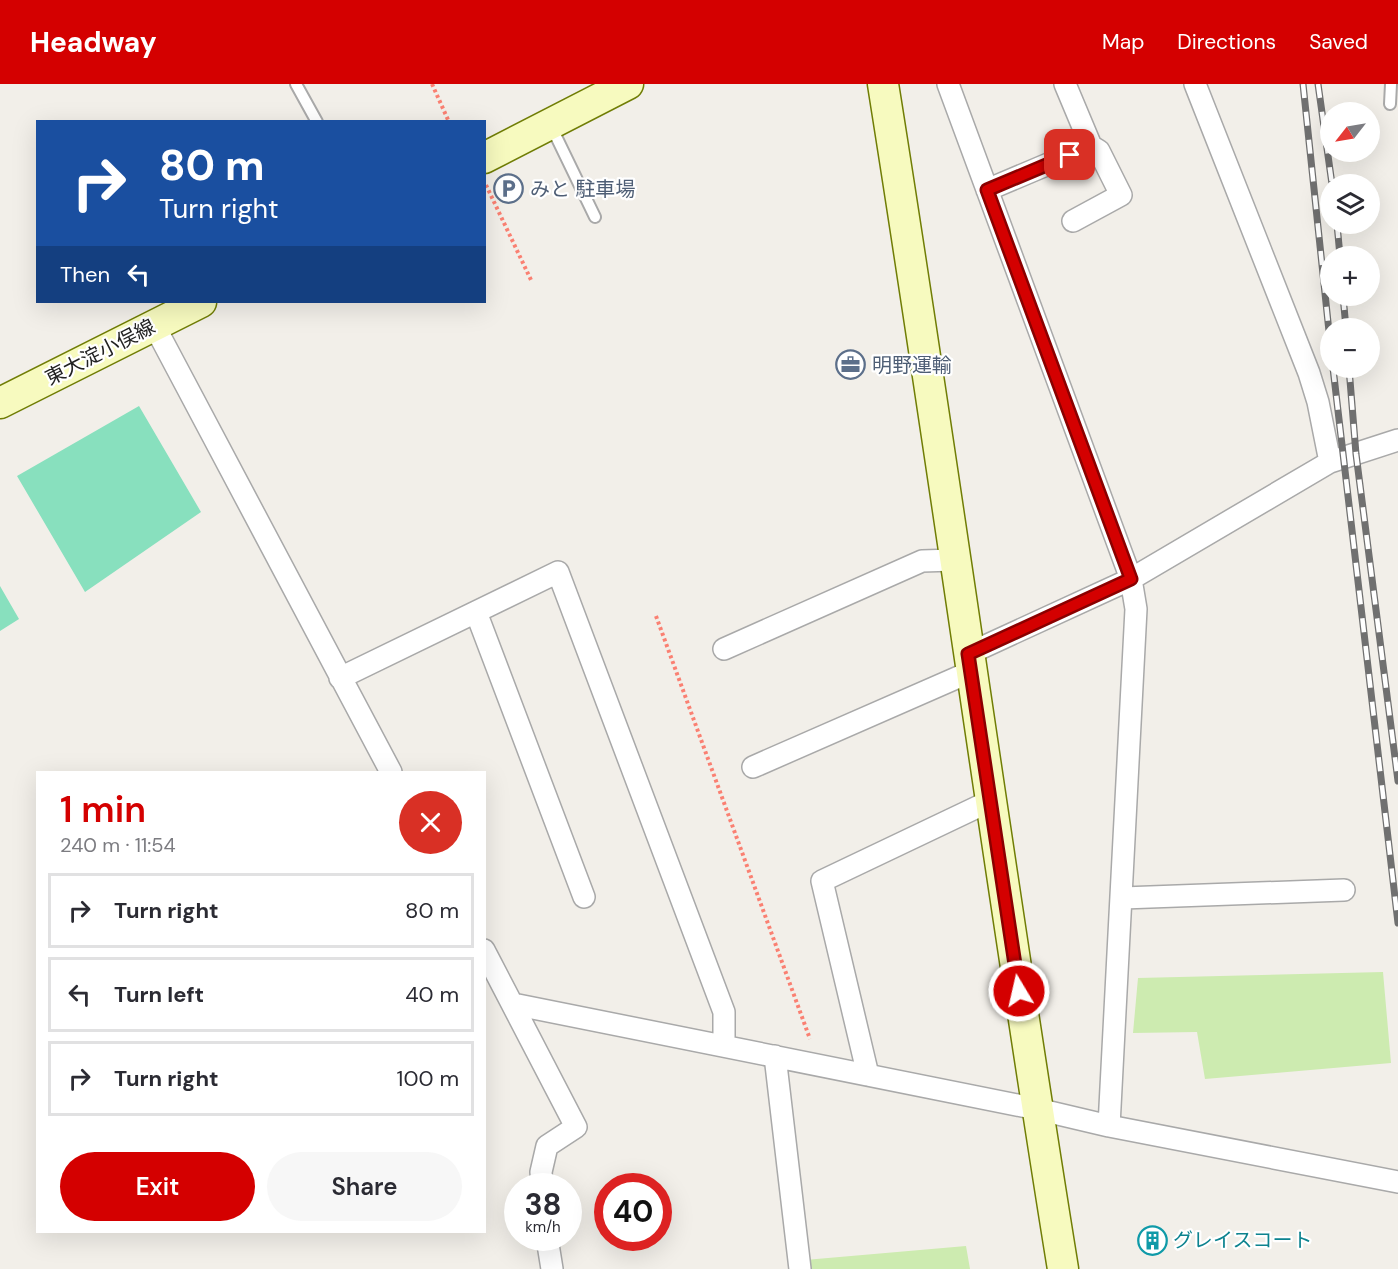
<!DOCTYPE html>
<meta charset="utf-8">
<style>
:root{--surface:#fff;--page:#f7f7f7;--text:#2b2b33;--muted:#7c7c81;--line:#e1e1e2;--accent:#d40000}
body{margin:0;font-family:"DM Sans","Noto Sans JP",sans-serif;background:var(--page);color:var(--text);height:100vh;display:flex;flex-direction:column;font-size:22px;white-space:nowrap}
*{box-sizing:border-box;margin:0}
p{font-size:20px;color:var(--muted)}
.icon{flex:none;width:33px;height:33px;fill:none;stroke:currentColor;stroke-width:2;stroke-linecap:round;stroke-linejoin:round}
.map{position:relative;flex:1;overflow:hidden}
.side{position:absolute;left:36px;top:687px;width:450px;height:462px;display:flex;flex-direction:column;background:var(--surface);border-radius:0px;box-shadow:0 6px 24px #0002}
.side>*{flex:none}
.top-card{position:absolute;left:36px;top:36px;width:450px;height:183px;border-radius:0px;box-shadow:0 6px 24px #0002;background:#1a4fa0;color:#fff;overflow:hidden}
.needle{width:39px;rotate:239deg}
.fabs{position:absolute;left:1320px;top:18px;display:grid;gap:12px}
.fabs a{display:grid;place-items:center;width:60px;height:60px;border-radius:50%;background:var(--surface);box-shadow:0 6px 24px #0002;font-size:30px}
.speed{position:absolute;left:504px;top:1089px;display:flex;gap:12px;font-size:30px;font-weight:700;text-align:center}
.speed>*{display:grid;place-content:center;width:78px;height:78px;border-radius:50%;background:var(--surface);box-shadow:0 6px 24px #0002;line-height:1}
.speed small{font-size:15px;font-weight:400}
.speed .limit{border:9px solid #d22;background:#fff;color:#111}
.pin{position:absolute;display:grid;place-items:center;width:51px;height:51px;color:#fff;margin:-26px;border-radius:12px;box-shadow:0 3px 9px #0006}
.me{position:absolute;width:66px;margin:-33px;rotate:351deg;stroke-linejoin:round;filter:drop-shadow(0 0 4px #0008)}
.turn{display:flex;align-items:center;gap:21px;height:126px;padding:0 24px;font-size:27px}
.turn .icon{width:78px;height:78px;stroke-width:2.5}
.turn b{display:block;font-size:42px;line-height:51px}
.then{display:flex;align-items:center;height:57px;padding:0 24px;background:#0003;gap:12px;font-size:22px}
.round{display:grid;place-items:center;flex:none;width:63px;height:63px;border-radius:32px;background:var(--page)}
.head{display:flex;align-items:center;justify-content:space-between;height:102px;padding:0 24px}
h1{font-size:36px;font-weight:600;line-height:45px;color:var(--accent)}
.cta{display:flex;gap:12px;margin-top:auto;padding:12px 24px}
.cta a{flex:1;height:69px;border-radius:36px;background:var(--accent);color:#fff;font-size:24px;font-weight:600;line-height:69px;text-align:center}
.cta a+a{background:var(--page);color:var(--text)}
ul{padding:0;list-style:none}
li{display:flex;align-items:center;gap:18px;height:75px;margin:0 12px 9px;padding:0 12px;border:3px solid var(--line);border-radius:0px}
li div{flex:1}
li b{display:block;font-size:22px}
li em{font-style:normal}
header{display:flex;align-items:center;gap:36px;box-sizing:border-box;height:84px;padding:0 30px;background:var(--accent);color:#fff}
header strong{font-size:28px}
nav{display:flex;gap:33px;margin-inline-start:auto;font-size:21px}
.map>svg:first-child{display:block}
</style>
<header>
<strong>Headway</strong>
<nav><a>Map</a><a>Directions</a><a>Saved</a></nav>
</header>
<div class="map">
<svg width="1398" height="1185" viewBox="0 0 1398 1185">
<rect width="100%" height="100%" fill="#f2efe9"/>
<!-- grass -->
<path fill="#cdebb0" d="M1383,888L1391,979L1205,995L1197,948L1133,949L1138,894Z
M966,1162L970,1185H806L805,1176Z"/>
<!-- pitch -->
<path fill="#88e0be" d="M139,322L201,428L85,508L17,392Z
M0,502L19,535L0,547Z"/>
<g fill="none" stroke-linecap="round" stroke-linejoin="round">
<defs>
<path id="lane" d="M296,0L317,38
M1390,20L1391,0
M551,42L595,133"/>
<path id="street" d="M948,0L1131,495L1136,525L1109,1042
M1195,0L1309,289L1318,318L1330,378
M987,106L1091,62L1065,0
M1073,137L1121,111L1099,67L1091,62
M154,241L391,688
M476,528L584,813
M724,565L922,477L954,476
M968,570L1131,495L1330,378L1398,356
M340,594L558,488L724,928V962
M753,683L970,588
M1123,814L1344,806
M484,866L576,1043L547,1062L541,1088L542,1102
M513,920L1037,1025L1109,1042L1398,1098
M775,972L800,1185
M868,991L822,797L990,717
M547,1154L552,1185"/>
<path id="secondary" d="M883,0C946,394 999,791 1063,1185
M484,74L628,0
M0,319L201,218"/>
</defs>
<!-- lane casing -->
<use href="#lane" stroke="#a9a9a9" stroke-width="14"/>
<!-- street casing -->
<use href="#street" stroke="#a9a9a9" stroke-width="24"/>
<!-- secondary casing -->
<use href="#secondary" stroke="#707d05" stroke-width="33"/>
<!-- path -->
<path stroke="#fa8072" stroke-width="4" stroke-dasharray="3 3" stroke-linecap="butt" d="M432,0L449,38
M486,101L531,196
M656,532L810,955"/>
<!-- lane -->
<use href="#lane" stroke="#fff" stroke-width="10"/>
<!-- street -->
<use href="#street" stroke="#fff" stroke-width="21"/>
<!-- secondary -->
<use href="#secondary" stroke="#f7fabf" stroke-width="30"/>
<defs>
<path id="rail" d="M1303,0L1330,257
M1318,0L1332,100
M1337,140L1340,172
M1343,212L1346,244
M1333,284L1398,839
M1349,284L1356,370L1398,697"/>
</defs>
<!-- rail casing -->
<use href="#rail" stroke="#707070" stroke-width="7"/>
<!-- rail -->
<use href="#rail" stroke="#fff" stroke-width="4.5" stroke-dasharray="14" stroke-linecap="butt"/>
</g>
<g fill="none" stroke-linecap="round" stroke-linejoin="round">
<defs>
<path id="route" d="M1019,907L968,570L1131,495L987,106L1070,71"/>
</defs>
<!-- route casing -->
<use href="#route" stroke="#8a0000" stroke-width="15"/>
<!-- route -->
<use href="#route" stroke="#d40000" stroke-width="10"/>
</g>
<!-- icons -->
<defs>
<symbol id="parking-ring" viewBox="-11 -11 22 22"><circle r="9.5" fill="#fff" stroke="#5c6f8a" stroke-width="1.5"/><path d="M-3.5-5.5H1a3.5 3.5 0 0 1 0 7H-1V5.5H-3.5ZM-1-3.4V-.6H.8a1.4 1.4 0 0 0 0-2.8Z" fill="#5c6f8a"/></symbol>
<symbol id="office-ring" viewBox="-11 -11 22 22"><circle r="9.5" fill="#fff" stroke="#5c6f8a" stroke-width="1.5"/><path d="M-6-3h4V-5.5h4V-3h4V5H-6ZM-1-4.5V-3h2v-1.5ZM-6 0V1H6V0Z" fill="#5c6f8a"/></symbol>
<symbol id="building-ring" viewBox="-11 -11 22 22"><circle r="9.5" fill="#fff" stroke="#0f9aa8" stroke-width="1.5"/><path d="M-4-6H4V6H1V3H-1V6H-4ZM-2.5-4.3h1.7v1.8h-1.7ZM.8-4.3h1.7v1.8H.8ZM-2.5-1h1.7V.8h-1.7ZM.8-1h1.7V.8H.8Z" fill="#0f9aa8"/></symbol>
</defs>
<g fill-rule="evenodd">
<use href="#parking-ring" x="492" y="88" width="33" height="33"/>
<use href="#office-ring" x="834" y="264" width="33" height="33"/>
<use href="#building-ring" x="1136" y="1140" width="33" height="33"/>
</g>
<g text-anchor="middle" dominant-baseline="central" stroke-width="4.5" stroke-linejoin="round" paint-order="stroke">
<!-- service labels -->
<g font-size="20" fill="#4e5e75" stroke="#fff" text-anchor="start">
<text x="530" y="105">みと 駐車場</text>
<text x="872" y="281">明野運輸</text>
</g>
<!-- street labels -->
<g font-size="20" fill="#222" stroke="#fff">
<text transform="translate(100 268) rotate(-27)">東大淀小俣線</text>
</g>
<!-- culture labels -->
<g font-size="20" fill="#0d838f" stroke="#fff" text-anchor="start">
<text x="1173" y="1156">グレイスコート</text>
</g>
</g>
</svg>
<div class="fabs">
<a><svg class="needle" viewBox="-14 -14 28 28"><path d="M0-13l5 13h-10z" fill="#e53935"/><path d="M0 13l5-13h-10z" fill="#7c7c81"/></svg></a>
<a><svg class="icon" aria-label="layers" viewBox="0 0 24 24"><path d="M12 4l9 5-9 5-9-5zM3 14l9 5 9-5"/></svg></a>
<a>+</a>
<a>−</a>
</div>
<div class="speed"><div>38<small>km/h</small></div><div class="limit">40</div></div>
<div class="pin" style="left:1070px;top:71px;background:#d93025"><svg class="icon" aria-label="arrive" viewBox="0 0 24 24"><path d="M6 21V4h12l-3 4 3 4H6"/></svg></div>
<svg class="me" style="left:1019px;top:907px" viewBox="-20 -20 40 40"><circle r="17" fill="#d40000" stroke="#fff" stroke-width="3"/><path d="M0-11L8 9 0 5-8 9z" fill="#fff"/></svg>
<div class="top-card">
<div class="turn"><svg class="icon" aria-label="right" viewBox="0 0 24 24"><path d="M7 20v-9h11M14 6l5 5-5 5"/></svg><div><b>80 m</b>Turn right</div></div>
<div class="then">Then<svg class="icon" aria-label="left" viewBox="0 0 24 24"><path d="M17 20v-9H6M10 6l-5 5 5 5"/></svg></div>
</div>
<section class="side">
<div class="head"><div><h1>1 min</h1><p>240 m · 11:54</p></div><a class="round" style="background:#d93025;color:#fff"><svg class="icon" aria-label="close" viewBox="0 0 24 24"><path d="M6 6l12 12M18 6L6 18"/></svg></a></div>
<ul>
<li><svg class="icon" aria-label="right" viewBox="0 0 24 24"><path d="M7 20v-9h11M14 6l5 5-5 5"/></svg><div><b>Turn right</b></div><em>80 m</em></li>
<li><svg class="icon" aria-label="left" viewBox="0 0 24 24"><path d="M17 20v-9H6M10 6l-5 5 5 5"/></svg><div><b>Turn left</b></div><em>40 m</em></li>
<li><svg class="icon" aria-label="right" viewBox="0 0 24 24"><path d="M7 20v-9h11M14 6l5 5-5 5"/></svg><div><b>Turn right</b></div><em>100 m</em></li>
</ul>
<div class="cta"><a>Exit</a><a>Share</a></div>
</section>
</div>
